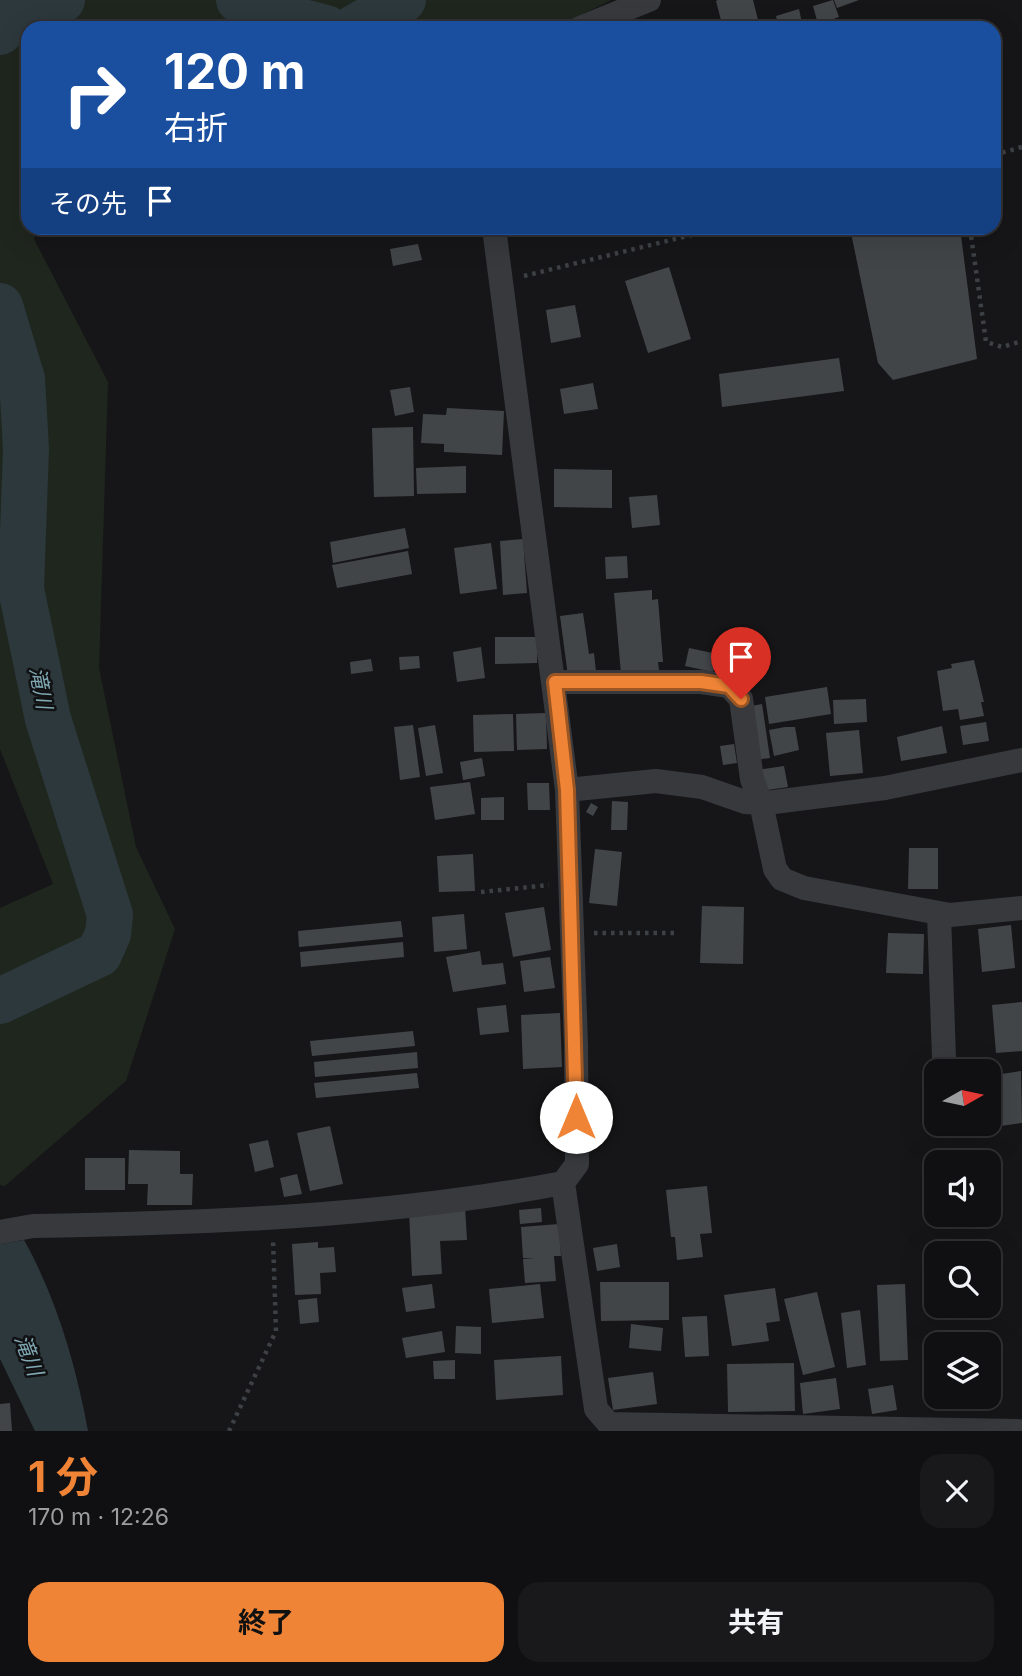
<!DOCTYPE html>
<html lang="ja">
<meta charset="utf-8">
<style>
:root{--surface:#101012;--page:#19191b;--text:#f1f3f6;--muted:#9c9d9f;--line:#303032;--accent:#ef8436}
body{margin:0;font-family:Inter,"Noto Sans JP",sans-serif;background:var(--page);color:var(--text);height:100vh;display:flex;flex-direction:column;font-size:26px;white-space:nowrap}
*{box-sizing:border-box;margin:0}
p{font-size:23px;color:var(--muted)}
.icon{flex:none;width:38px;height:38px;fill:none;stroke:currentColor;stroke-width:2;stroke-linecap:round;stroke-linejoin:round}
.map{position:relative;height:1431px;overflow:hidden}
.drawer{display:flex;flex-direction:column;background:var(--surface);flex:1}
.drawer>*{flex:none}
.hud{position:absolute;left:21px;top:21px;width:980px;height:214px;border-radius:21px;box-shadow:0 7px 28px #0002,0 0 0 2px var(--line);background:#1a4fa0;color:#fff;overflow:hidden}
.needle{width:46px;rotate:81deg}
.tools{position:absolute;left:924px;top:1059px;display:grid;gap:14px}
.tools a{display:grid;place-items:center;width:77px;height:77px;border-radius:14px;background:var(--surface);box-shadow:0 7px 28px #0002,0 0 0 2px var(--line);font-size:35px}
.pin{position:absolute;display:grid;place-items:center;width:60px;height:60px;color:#fff;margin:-72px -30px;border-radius:50% 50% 50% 0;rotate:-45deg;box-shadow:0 0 7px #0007}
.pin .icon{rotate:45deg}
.me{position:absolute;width:77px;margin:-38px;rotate:0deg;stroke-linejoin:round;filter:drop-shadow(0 0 5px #0008)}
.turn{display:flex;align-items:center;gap:24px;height:147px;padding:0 28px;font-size:32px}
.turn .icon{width:91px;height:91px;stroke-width:2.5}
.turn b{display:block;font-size:49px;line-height:60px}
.then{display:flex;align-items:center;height:66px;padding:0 28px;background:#0003;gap:14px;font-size:26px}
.round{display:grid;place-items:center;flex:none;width:74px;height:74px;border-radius:21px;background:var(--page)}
.overview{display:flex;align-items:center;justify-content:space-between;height:119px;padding:0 28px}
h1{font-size:42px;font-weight:700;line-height:52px;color:var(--accent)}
.cta{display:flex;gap:14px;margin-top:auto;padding:14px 28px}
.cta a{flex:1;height:80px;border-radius:21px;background:var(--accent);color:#111;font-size:28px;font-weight:700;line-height:80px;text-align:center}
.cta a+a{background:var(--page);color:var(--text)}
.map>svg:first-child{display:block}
</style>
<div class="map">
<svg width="1022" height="1431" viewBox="0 0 1022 1431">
<rect width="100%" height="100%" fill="#161618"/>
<!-- green -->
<path fill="#1f261e" d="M0,0H611L556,28H28V228H38L34,239L108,382L99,668L136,847L175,929L126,1081L5,1186L0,1185V908L53,884L0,749Z"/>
<!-- water -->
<path fill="#2c383c" d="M24,1240C57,1299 76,1366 88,1431H35L0,1359V1244Z"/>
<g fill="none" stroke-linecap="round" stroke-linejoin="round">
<!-- river -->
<path stroke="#2c383c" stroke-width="46" d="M239,0L287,18L326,28
M354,28L403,0
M0,32C13,8 38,7 62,0
M0,306L22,379L26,449L21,589L48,719L110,915L108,934L99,954L0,1001"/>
</g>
<!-- building -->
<path fill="#424548" d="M718,0H753L760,28H723L716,1Z
M833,0L839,17L818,24L813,6Z
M834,0H859L837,8Z
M799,9L803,28H779L776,16Z
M850,228H960L977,359L893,380L878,363Z
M418,244L422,260L393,266L390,249Z
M669,267L691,339L648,353L625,281Z
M575,305L581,337L551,343L546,310Z
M839,358L844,391L722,407L719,374Z
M593,383L598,409L564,414L560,389Z
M410,387L414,412L395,416L390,390Z
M447,408L504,411L502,455L444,452V444L421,443L423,414L446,415Z
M413,427L414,496L374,497L372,428Z
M466,466V493L417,494L416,468Z
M554,469L612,470V508L554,507Z
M657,495L660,525L632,528L629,497Z
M405,528L409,548L333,563L330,542Z
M523,539L527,593L503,595L500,541Z
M491,543L497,589L460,594L454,548Z
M408,551L412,574L337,588L332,565Z
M627,556L628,578L606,579L605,557Z
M652,590V600L658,599L663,662H658L659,670L621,674L614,593Z
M583,613L589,654L594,653L596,672L568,676L560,616Z
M495,637H538L537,663L495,664Z
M481,647L485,678L457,682L453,652Z
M689,648L717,654L713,672L685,666Z
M419,656L420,668L400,670L399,657Z
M371,659L373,671L351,674L350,662Z
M974,660L984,702H981L984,716L960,720L958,709L943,711L937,671L952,668L951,664Z
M827,687L831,714L769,724L765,697Z
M866,699L867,722L834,724L833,700Z
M762,704L770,758L755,760L747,707Z
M546,713L547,749L517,750L516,714Z
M513,714L514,751L474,752L473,715Z
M986,722L989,741L963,745L960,726Z
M413,725L420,777L400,780L394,727Z
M435,725L443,773L426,776L418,728Z
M942,726L947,753L901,761L897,737Z
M785,727H795L799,750L774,756L769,730Z
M859,730L863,773L830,776L826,733Z
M734,744L737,763L723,765L720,746Z
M482,758L485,776L463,780L460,762Z
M784,766L788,787L761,791L757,770Z
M470,782L475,814L435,820L430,787Z
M527,783H549L550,810H528Z
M504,797V820H481V798Z
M612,801L628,802L627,830H611Z
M591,803L598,807L593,816L586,812Z
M909,848H938V889H908Z
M595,849L622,852L617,906L589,903Z
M473,854L475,891L439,892L437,856Z
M702,906L744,907L743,964L700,963Z
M544,907L551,950L513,957L505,913Z
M464,914L467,949L434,952L432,917Z
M401,921L403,937L299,947L298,931Z
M1011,925L1015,968L982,972L978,929Z
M888,933L924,934L923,974L886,973Z
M403,942L404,957L301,967L300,952Z
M480,951L482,965L503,963L506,984L453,992L446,957Z
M550,957L555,988L524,992L520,961Z
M1022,1002V1051L996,1053L992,1005Z
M506,1005L509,1032L480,1035L477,1008Z
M560,1013L562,1067L523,1069L521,1015Z
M413,1031L415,1046L312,1056L310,1041Z
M417,1052L418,1068L315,1077L314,1062Z
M1021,1071L1022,1123L987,1128L989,1076Z
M417,1073L419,1088L316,1098L314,1083Z
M330,1126L343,1184L310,1191L297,1133Z
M268,1140L274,1167L255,1172L249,1144Z
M129,1150L180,1151V1174H193L192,1205H147L148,1184H128Z
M85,1158H125V1190H85Z
M297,1174L302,1194L284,1197L280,1178Z
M707,1186L712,1233L700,1234L703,1257L677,1260L675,1237H671L666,1190Z
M465,1207L467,1240L440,1241L442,1274L412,1276L409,1210Z
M541,1208L542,1222L520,1224L519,1210Z
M559,1224L561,1256H554L556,1281L525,1283L523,1259H534L523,1258L521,1227Z
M318,1242V1248L334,1247L336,1272L320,1273L321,1294L295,1295L292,1244Z
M617,1244L620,1267L597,1271L593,1248Z
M600,1282H669V1320L601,1321Z
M432,1284L435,1308L406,1312L402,1288Z
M540,1284L544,1318L492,1323L489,1289Z
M905,1284L908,1360L880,1361L877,1285Z
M775,1288L780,1321L766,1323L769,1341L732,1346L724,1295Z
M817,1292L835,1367L803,1375L784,1299Z
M317,1298L319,1322L300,1324L298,1300Z
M860,1310L866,1365L847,1368L841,1313Z
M707,1316L709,1356L685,1357L682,1317Z
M631,1324L663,1328L661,1351L629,1348Z
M456,1326L481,1327V1354L455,1353Z
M442,1331L445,1352L406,1358L402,1338Z
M561,1356L563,1395L496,1400L494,1360Z
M455,1360V1379H434L433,1361Z
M794,1363L795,1411L728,1412L727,1364Z
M653,1372L657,1404L613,1410L608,1378Z
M836,1378L840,1409L803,1414L800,1383Z
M893,1385L897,1410L872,1414L868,1389Z
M10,1403L12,1431H0V1404Z"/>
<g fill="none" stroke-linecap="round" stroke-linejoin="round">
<!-- path -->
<path stroke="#3d4044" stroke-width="4.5" stroke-dasharray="3.5 5" stroke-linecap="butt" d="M994,155L1022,147
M970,228L986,342L1002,347L1022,341
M524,276L720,228
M481,892L549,885
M594,933H679
M229,1431L276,1331L273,1239"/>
<!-- minor -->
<path stroke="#37393d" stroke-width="24" d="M580,28L649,0
M555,682H701L729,686L741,699L752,779L761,803L775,869L782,879L804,888L950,915L1022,908
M567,790L656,781L702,787L745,802L766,803L885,788L1022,760
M939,914L944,1058
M563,1183L596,1409L609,1424L1018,1431
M0,1232L33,1226C211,1223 389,1216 563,1183L577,1164L576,1045L567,790L494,228"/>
</g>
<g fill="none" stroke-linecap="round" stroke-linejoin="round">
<defs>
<path id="route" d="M576,1117L567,790L555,682H701L729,686L741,699"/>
</defs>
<!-- route casing -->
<use href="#route" stroke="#9b5623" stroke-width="18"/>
<!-- route -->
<use href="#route" stroke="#ef8436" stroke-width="12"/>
</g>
<g text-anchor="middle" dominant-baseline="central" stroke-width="5" stroke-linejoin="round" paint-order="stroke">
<!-- water labels -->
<g font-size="21" font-style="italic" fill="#7fa7b2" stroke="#111113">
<text transform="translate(41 688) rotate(79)">滝川</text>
<text transform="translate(29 1355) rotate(69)">滝川</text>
</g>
</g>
</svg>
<div class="tools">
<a><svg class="needle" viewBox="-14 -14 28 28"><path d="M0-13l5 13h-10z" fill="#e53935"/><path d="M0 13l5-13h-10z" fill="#9c9d9f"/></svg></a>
<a><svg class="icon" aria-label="sound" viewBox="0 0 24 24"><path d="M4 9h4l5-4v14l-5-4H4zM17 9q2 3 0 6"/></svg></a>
<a><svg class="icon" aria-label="search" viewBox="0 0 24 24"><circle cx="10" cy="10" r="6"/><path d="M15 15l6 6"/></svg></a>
<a><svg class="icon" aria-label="layers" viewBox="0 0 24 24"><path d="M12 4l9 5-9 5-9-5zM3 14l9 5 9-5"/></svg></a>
</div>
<div class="pin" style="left:741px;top:699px;background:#d93025"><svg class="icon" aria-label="arrive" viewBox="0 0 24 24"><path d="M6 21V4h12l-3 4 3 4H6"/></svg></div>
<svg class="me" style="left:576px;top:1117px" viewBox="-20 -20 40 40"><circle r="19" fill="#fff"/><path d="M0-13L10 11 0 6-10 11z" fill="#ef8436"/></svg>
<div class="hud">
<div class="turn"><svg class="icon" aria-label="right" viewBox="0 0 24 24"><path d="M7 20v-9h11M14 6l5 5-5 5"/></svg><div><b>120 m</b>右折</div></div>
<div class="then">その先<svg class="icon" aria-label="arrive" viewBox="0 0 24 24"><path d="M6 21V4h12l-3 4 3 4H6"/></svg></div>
</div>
</div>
<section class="drawer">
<div class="overview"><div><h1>1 分</h1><p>170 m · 12:26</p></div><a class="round"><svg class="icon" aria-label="close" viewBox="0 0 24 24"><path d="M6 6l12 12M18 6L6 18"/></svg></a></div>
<div class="cta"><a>終了</a><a>共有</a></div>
</section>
